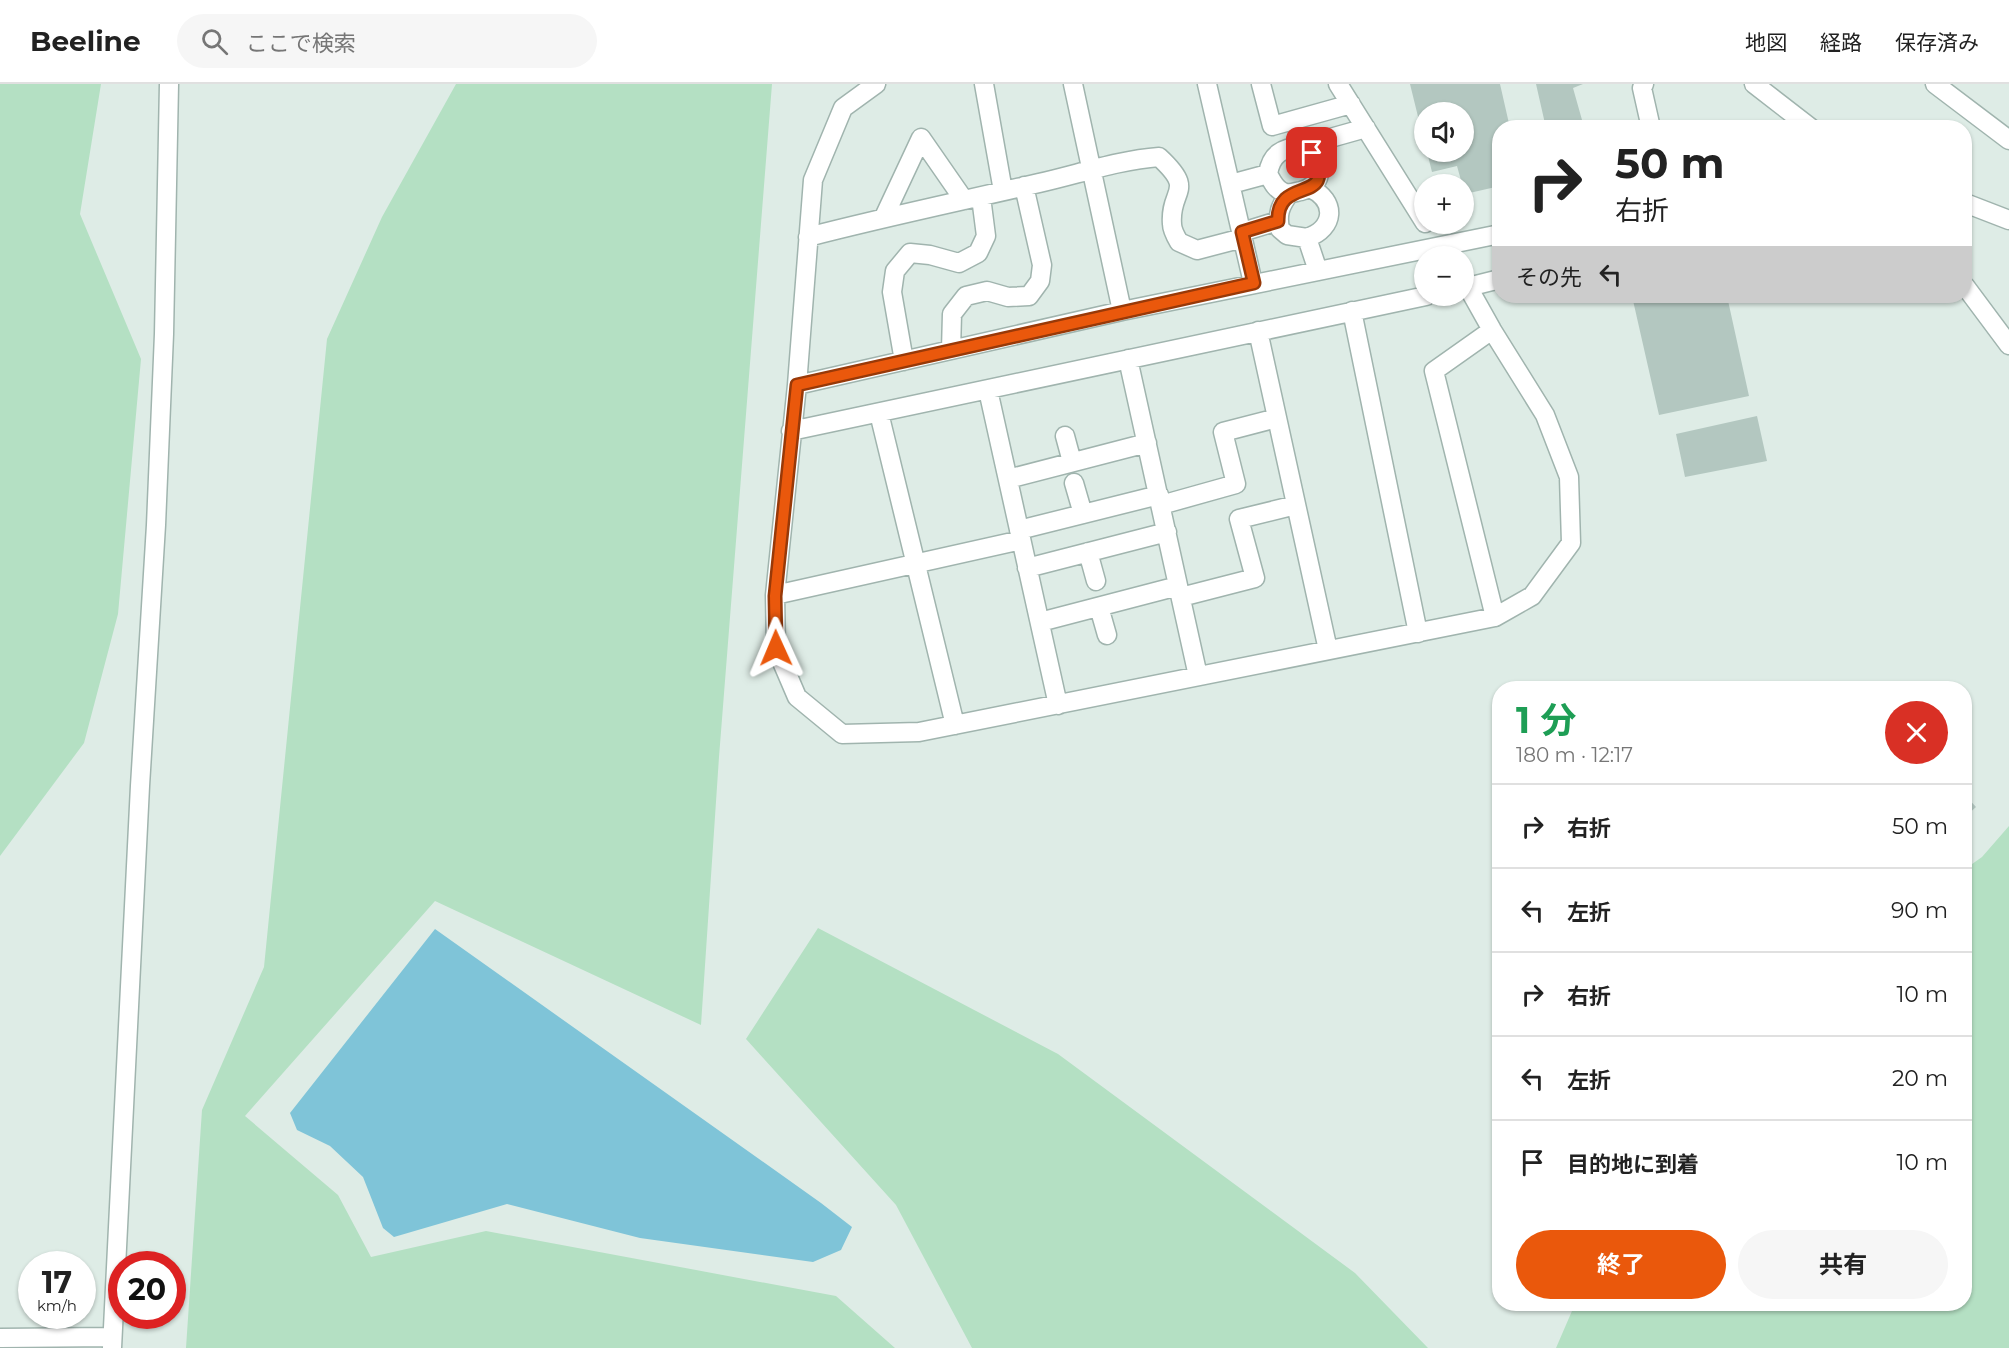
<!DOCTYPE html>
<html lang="ja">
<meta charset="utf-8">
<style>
:root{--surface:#fff;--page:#f6f6f6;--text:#222;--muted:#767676;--line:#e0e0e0;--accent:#ea580c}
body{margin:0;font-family:Montserrat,"Noto Sans JP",sans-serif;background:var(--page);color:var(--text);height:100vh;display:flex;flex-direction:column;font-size:22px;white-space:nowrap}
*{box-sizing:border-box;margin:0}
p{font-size:20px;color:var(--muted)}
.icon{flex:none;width:33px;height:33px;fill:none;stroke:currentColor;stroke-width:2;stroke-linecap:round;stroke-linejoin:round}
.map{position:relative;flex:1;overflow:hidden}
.side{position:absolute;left:1492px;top:597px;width:480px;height:630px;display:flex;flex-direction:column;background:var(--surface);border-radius:24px;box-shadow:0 2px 4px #0004}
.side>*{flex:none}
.banner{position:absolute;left:1492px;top:36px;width:480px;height:183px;border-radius:24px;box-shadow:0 2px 4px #0004;background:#fff;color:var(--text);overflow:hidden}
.tools{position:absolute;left:1414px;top:18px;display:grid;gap:12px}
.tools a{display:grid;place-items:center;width:60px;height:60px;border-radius:50%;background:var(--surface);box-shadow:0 2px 4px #0004;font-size:30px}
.speed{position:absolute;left:18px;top:1167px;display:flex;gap:12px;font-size:30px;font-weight:700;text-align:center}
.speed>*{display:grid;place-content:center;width:78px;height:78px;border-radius:50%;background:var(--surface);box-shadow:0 2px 4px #0004;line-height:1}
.speed small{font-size:15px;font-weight:400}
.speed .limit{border:9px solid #d22;background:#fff;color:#111}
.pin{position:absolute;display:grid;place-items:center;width:51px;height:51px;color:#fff;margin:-26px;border-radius:12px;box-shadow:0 3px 9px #0006}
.me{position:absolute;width:66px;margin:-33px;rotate:359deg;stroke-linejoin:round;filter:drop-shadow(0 0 4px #0008)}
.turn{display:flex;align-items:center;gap:21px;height:126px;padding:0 24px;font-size:27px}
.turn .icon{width:78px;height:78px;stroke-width:2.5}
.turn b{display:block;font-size:42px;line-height:51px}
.then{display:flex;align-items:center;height:57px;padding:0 24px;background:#0003;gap:12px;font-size:22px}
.round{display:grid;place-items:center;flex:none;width:63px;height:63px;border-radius:32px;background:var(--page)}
.overview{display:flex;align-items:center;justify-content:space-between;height:102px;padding:0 24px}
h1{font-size:36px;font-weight:700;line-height:45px;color:#1e9e55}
.button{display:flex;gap:12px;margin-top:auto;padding:12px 24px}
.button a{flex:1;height:69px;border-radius:36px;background:var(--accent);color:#fff;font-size:24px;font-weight:700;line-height:69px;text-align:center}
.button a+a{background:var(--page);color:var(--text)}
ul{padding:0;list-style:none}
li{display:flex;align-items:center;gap:18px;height:84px;padding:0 24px;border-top:2px solid var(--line)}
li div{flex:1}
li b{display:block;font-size:22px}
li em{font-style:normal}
header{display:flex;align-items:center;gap:36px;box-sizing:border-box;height:84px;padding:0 30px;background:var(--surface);border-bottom:2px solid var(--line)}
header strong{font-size:28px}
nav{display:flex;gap:33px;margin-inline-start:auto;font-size:21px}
.search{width:420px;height:54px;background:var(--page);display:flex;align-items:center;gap:15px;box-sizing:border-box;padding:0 21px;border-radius:33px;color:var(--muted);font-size:22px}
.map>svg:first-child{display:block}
</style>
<header>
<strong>Beeline</strong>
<div class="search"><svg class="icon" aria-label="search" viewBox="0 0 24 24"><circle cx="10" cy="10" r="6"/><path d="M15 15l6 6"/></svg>ここで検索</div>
<nav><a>地図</a><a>経路</a><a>保存済み</a></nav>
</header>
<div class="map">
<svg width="2009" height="1264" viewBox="0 0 2009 1264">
<rect width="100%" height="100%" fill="#deece6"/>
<!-- green -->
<path fill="#b4e0c3" d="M0,0H101L80,130L141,275L118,530L84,659L0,772Z
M456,0H772L719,673L701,941L435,817L245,1032L338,1111L371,1173L486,1147L836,1212L895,1264H186L202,1026L264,883L327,255L382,133Z
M2009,742V1264H1556L1575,1220H1965V785L1982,773Z
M818,844L1058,970L1355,1189L1428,1264H972L896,1121L746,955Z"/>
<!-- water -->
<path fill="#7fc4d8" d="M435,845L821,1119L852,1143L841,1166L813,1178L640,1154L507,1120L394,1153L383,1144L363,1093L330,1062L297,1046L290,1029Z"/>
<!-- building -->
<path fill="#b3c7c0" d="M1410,0H1500L1510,44H1500V102L1465,110L1464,100H1462L1457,82L1432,88L1427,68H1464V28H1425L1424,57Z
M1536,0H1583L1573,4L1584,43L1546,44Z
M1632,212H1727L1749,312L1659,331Z
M1757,332L1767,377L1685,393L1676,350Z
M1965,711L1976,723L1965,733Z"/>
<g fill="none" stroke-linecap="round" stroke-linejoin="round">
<defs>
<path id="minor" d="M876,0L843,24L813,96L797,301L775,511L776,564L797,613L842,650L919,648L1495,533L1532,512L1571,459L1569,393L1545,331L1492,246L1464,196
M984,0L1003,107
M1073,0L1122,227
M1207,0L1253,199
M1261,0L1272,42L1351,20
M1338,0L1425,139
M1644,0L1642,4L1651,44
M1754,0L1811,44
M1935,0L2009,56
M1302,62L1366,44
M1231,100L1268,90C1271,70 1282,64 1302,62C1320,75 1329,99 1301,107C1295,108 1289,111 1283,108C1275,105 1272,97 1268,90
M1310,104C1337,117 1335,144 1307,154L1318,187
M1289,110C1280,122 1277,130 1280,145L1287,151L1307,154
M1965,119L2009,136
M884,133L921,54L964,116
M1242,148L1278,137
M808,153C885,133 962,117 1039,99C1079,90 1119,76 1159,73C1197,108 1169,105 1172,140C1172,146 1176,153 1179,158L1197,166L1243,154
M1965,202L2009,261
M1464,204L1500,195
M1352,227L1418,549
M1492,246L1434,287L1495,533
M1258,247L1328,566
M951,266L952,230L966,212L987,207L1008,213L1029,212L1040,197L1042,181L1024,102
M1128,275L1198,592
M904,277L892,208L895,187L910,169L930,171L959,179L978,169L986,152L981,113
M797,301L1122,227L1500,150
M988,306L1058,621
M879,329L955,641
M791,347L1426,212
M1065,352L1072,378
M1008,395L1147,359
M1074,399L1083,430
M1161,421L1236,400L1223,348L1277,334
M1019,446L1159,411
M1088,468L1096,497
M1027,484L1167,448
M775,511L1021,456
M1181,513L1255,494L1239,435L1296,421
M1099,523L1107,551
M1040,538L1178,502
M0,1254L112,1253
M112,1264L140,702L156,441L164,250L169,0"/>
</defs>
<!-- minor casing -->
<use href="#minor" stroke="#a0b4ae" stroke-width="21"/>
<!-- minor -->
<use href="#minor" stroke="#fff" stroke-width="18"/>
</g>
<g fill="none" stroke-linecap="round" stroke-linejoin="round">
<defs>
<path id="route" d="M776,564L775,512L797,301L1254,199L1242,148L1278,137C1277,90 1339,122 1312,69"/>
</defs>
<!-- route casing -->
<use href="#route" stroke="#983908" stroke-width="15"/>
<!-- route -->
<use href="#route" stroke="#ea580c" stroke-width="10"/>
</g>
</svg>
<div class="tools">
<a><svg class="icon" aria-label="sound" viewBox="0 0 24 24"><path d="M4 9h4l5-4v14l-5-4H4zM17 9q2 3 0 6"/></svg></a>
<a>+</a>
<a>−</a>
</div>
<div class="speed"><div>17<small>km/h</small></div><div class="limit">20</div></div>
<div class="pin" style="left:1312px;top:69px;background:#d93025"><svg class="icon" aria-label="arrive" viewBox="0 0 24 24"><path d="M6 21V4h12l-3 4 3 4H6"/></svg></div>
<svg class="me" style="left:776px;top:564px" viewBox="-20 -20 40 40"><path d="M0-17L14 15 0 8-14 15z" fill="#ea580c" stroke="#fff" stroke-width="4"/></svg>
<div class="banner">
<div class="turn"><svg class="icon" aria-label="right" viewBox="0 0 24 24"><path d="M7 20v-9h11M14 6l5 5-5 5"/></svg><div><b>50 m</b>右折</div></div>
<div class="then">その先<svg class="icon" aria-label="left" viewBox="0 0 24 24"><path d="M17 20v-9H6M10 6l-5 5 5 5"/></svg></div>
</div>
<section class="side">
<div class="overview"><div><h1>1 分</h1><p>180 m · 12:17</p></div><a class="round" style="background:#d93025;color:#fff"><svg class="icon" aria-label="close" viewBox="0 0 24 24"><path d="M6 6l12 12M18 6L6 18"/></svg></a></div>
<ul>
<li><svg class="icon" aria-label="right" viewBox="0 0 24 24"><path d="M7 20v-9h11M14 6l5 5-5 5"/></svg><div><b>右折</b></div><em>50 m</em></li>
<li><svg class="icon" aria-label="left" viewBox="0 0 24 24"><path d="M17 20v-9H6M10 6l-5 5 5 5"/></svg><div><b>左折</b></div><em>90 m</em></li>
<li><svg class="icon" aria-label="right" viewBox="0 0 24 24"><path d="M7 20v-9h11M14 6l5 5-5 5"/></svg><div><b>右折</b></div><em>10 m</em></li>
<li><svg class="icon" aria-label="left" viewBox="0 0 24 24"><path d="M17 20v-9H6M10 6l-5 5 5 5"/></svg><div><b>左折</b></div><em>20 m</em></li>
<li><svg class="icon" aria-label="arrive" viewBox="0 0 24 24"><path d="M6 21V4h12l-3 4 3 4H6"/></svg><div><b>目的地に到着</b></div><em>10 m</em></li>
</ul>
<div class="button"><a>終了</a><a>共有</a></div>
</section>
</div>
